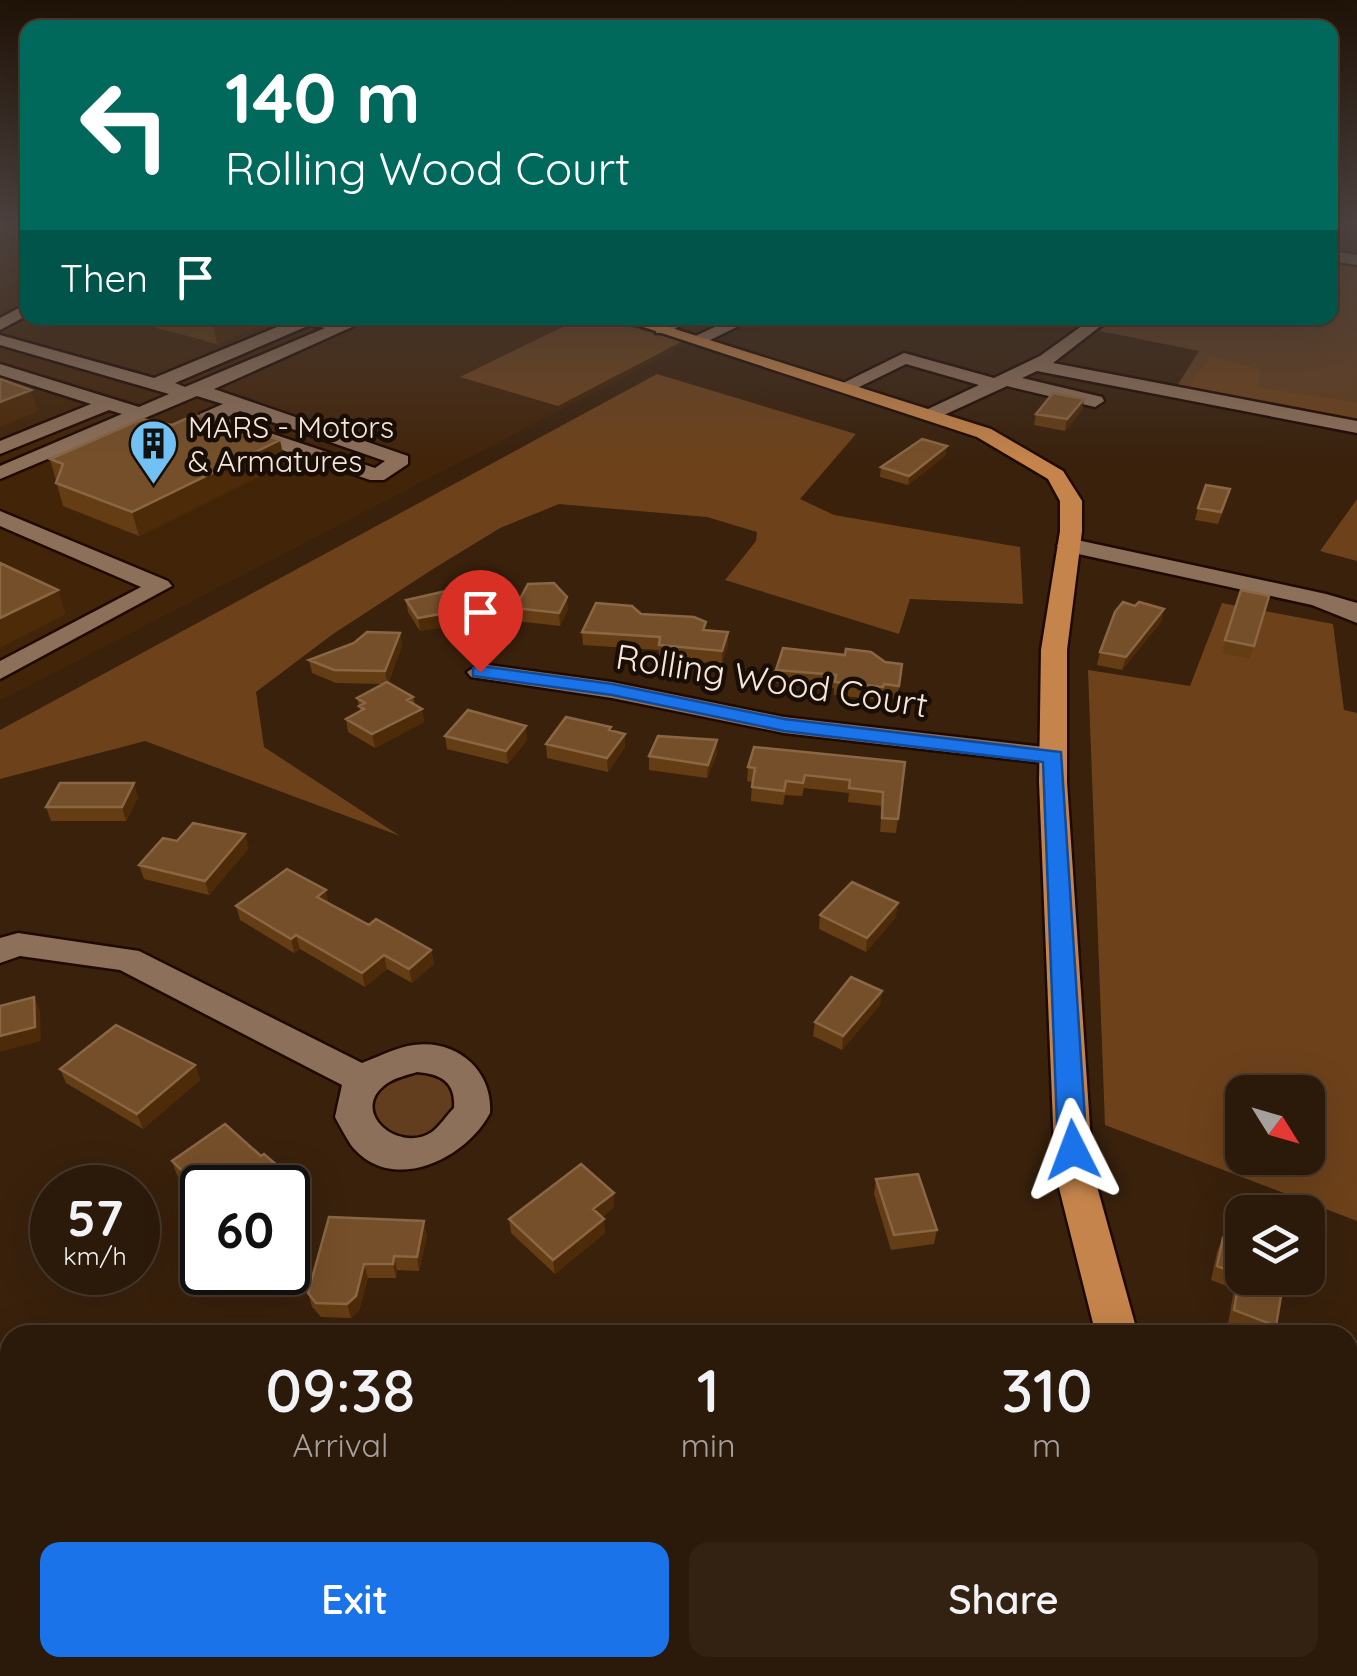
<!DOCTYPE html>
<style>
:root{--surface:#2b1909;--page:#332212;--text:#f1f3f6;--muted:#a6a09c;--line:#47382a;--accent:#1a73e8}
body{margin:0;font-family:Quicksand,sans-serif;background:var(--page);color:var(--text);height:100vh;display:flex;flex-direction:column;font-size:38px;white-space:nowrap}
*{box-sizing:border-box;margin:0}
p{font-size:32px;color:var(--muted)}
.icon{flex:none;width:55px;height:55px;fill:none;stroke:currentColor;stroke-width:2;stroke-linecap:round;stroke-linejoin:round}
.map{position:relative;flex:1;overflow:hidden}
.details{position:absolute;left:0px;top:1325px;width:1358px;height:352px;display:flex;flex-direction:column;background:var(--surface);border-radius:30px 30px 0 0;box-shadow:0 10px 40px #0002,0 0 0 2px var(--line)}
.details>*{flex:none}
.top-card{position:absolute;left:20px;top:20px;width:1318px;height:305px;border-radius:20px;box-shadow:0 10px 40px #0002,0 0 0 2px var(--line);background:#00695c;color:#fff;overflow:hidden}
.needle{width:65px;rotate:127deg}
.buttons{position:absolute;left:1225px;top:1075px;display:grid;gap:20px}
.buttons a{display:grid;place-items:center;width:100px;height:100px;border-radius:20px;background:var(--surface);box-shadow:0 10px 40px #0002,0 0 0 2px var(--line);font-size:50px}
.speed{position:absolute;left:30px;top:1165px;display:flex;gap:20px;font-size:50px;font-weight:700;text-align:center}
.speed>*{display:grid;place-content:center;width:130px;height:130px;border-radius:50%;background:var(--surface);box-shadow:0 10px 40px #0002,0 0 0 2px var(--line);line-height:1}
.speed small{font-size:25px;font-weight:400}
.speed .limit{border:5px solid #111;border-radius:15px;background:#fff;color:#111}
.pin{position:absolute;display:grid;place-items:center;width:85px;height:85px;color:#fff;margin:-102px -42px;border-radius:50% 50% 50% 0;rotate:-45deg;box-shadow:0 0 10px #0007}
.pin .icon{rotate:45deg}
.me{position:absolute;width:110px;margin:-55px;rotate:357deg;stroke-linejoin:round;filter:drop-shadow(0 0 8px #0008)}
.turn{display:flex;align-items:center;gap:35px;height:210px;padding:0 40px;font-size:45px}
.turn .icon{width:130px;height:130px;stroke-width:2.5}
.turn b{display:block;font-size:70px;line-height:85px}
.then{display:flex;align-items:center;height:95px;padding:0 40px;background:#0003;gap:20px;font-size:38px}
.eta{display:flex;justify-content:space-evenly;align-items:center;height:170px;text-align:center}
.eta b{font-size:60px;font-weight:600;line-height:70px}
.action{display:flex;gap:20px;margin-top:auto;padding:20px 40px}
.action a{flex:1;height:115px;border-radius:20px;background:var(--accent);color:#fff;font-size:40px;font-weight:600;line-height:115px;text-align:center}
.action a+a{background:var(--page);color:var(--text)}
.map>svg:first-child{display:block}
</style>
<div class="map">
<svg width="1357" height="1676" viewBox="0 0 1357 1676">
<rect width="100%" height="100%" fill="#39210c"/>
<!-- built -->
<path fill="#422409" d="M0,226H27L28,318H738L0,701Z"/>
<!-- green -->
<path fill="#633e1e" d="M1330,261L1357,265V422L1175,389L1199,351L1100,331L1113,318H1330Z
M441,1067L465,1098L442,1134L393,1143L363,1104L392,1071Z"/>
<!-- forest -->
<path fill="#6d421b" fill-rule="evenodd" d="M581,318H597L683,341L558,406L460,377Z
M1211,356L1260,369L1258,387L1357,403V418L1187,388Z
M657,374L856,434L800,499L834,515L1020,547L1023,604L910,599L899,634L725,580L756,541L757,532L707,517L559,504L500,528L433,569L333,634L256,692L264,747L400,836L145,741L0,779V730Z
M1357,499V561L1320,551Z
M1222,603L1333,624L1344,710L1357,713V1221L1105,1125L1088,670L1190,686ZM1242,1092H1308V1158H1242Z
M0,1386L10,1393V1507L0,1513Z"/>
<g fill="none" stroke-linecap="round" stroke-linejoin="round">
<defs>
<path id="minor" d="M1330,251L1357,255V265L1330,261Z
M28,303V315L0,330V318Z
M299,318L342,321L372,318L214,389L408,456V464L384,480H370L200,422V414L223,404L197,396L0,479V466L122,414L109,410L0,454V441L91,404L0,375V364L139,407L169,394L0,345V335L154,378ZM310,325L325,328L185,387L175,383ZM240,411L385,461L375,468L225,418Z
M672,318H692L668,333H656V325Z
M734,318H755L704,343L689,339Z
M1093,318H1111L1053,363L1357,421V433L1037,371L1022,378L1102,397L1104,401L1095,407L1007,386L933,420L923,414L926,410L979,385L906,364L853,390L846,392L837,386L904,353L994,378L1040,356Z
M0,511L168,581L172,586L0,679V661L141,587L0,526Z
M1068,538L1326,594L1357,603V623L1312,605L1060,550L1057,545Z
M480,664L612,682L784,717L1053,748L1067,756L1053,764L784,733L612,698L471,677L467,672Z
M18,933L139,951L362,1063C378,1057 397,1047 414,1045C457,1039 493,1071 490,1113C466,1159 391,1196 351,1145C345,1136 340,1126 335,1117L342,1085L120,970L20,956L0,963V938ZM417,1072C441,1074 456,1082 454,1108C447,1115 440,1126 432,1132C399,1154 348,1112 386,1084C394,1078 407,1075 417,1072Z
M1348,1433L1357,1436V1481L1348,1478Z"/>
<path id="major" d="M616,318H640L991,429L1063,471L1082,501V531L1067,650V782L1093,1172L1138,1335H1096L1055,1172L1039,782L1041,650L1060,531V501L1048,479L977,437Z
M1196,1668H1247L1251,1676H1199Z"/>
</defs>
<!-- minor casing -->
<use href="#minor" stroke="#1f0900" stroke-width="5"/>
<!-- major casing -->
<use href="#major" stroke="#1f0900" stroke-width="5"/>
<!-- minor -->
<use href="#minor" fill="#8d705a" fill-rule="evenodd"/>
<!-- major -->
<use href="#major" fill="#c5844b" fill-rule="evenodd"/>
</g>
<!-- wall -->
<path fill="#653d14" d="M119,318H276L217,344Z
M1084,399L1082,410L1065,431L1034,425L1036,414Z
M947,446L945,456L908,485L880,477L881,467Z
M50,459L285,463L139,536L63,506Z
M1227,501L1218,524L1195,520L1198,508Z
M1241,590L1269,596L1250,659L1222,653Z
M406,600L479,607L480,620L420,631L408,612Z
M1135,606L1164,609L1161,622L1122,670L1097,665L1100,652Z
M515,608L568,609L560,626L516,621Z
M641,614L706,630L728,632V644L722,664L659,658V650L583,645L582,632Z
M400,633L402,646L388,683L413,697L415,704L422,709L424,722L375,748L348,732L346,719L360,711L357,698L383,684L336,683L312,673L309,660Z
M885,662L902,664L897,699L882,697V700L834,695V688L776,683V670Z
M445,736L527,740L508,764L447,749Z
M717,740V754L707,778L649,770V756Z
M546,744L625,747L608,772L547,758Z
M905,762L896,833L880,832L882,806L848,802L849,793L804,788L802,796L785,795L783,805L751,801L752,782L747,781L748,767Z
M138,797L126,821H51L46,807Z
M249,848L209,895L144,879L139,865Z
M329,903L369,925L431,950L434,964L412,983L387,969L365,987L300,949L294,953L240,920L236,906Z
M820,915L896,917L866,952L819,929Z
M882,991L880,1005L842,1050L813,1036L815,1022Z
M195,1065L200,1080L143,1129L66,1083L60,1069Z
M172,1161L290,1187L202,1188V1234L185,1213L180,1199L192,1190L177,1175Z
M876,1179L937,1230L934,1244L891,1250L874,1194Z
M614,1207L602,1217L605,1233L555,1274L511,1233L509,1219Z
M329,1217L427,1235L419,1271L397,1270L396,1278H368L359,1310L351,1318L321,1317L312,1307L308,1293Z
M1223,1238L1276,1326L1272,1335H1256L1228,1324L1234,1289L1211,1280L1217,1252Z
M1348,1496L1357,1500V1637L1348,1634Z"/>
<!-- shaded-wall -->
<path fill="#4d2a08" d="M227,318H276L217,344L213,323Z
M31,390L38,411L0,427V402Z
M1084,399L1082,410L1065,431L1067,419Z
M280,440L285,463L139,536L132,512Z
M947,446L945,456L908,485L909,476Z
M58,590L66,614L0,648V618Z
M567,597L568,609L560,626L559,613Z
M479,607L480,620L420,631L418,618Z
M1164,609L1161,622L1122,670L1126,657Z
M728,632V644L722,664V651Z
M400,633L402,646L387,684L385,671Z
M422,709L424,722L375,748L372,734Z
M526,726L527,740L508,764L506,751Z
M625,734V747L608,772L607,758Z
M717,740V754L707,778L708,765Z
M134,783L138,797L126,821L122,807Z
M245,834L249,848L209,895L205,881Z
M326,890L329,904L317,897Z
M898,903L896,917L866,952L867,938Z
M296,935L300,949L294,953L291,939Z
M431,950L434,964L412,983L409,969Z
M384,955L387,969L365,987L362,973Z
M882,991L880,1005L842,1050L843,1036Z
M34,997L40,1011L41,1041L0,1052V1036Z
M195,1065L200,1080L143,1129L137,1114Z
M286,1173L290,1187L288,1189V1188H266Z
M614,1193V1207L594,1223L593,1209Z
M604,1219L605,1233L555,1274L553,1260Z
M424,1221L427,1235L419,1271L417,1257Z
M394,1256L397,1270L396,1278L393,1264Z
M364,1264L368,1278L359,1310L351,1318L347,1304Z
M151,1668H155L160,1676H143Z"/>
<!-- building -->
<path fill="#754f29" stroke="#896745" stroke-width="2.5" d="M190,318H227L213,323Z
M0,379L31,390L0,402Z
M1053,393L1084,399L1067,419L1036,414Z
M192,416H206L280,440L132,512L56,483L63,464L50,459L142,419L172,425Z
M922,439L947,446L909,476L881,467Z
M1206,485L1230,489L1221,512L1198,508Z
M0,563L58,590L0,618Z
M554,583L567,597L559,613L515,608L528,584Z
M464,587L479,607L418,618L406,600Z
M1241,590L1269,596L1254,646L1225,640Z
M1123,602L1135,606L1139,602L1164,609L1126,657L1100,652L1115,612Z
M596,603L632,606L641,614L694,617L706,622L703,630L728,632L722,651L659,645L660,637L582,632Z
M367,632L400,633L385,671L334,670L309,660L354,643Z
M783,648L845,655L846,649L871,652L885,662L902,664L899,686L884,684L883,687L835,682L836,675L776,670Z
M387,682L413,697L407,700L422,709L372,734L346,719L364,709L359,706L365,703L357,698Z
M468,710L526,726L506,751L445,736Z
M566,717L611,727L609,730L625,734L607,758L546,744Z
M658,736L717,740L708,765L649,756Z
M754,747L905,762L898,819L882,818L883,792L849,788L850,780L805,775L803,783L786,781L784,791L752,787L755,768L748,767Z
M60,783H134L122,807H46Z
M193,823L245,834L205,881L139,865L163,838L177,841Z
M287,869L326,890L317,897L369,925L376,919L431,950L409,969L384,955L362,973L296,935L291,939L236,906Z
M852,882L898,903L867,938L820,915Z
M851,977L882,991L843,1036L815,1022Z
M34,997L35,1027L0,1036V1006Z
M116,1025L195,1065L137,1114L60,1069Z
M225,1124L261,1156L264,1154L286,1173L266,1188H202V1226L180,1199L198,1186L172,1161Z
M581,1164L614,1193L593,1209L604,1219L553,1260L509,1219Z
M918,1174L937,1230L894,1235L876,1179Z
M329,1217L424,1221L417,1257L394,1256L393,1264H364L356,1296L347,1304L316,1303L308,1293Z
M1223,1238L1242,1245V1278H1284L1276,1326L1234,1310L1240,1275L1217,1266Z
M1348,1496L1357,1500V1621L1348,1618L1351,1578L1348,1576Z
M68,1668H151L143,1676H59Z"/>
<!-- sky -->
<linearGradient id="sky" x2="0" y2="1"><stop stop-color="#1f1207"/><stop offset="0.49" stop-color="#4e4340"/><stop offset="1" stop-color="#4e4340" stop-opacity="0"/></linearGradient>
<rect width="1357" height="461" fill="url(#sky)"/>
<!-- route -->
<path fill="#1a73e8" stroke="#114b97" stroke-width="2.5" d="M480,666L612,684L784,719L1061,752L1087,1150L1083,1158L1073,1161L1063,1158L1058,1150L1043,762L784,731L612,695L473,676V668Z"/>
<!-- icons -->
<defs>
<symbol id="building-pin" viewBox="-11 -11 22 30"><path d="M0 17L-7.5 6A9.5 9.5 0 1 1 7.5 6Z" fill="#72c1f5" stroke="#180e06"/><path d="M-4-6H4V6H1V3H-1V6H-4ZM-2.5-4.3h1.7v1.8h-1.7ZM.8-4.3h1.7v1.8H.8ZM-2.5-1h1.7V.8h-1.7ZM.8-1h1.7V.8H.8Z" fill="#111"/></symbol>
</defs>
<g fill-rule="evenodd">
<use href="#building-pin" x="126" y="416" width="55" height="75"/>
</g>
<g text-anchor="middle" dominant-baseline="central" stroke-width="9" stroke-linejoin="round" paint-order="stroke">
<!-- far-poi labels -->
<g font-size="30" fill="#f7e6da" stroke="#180e06" text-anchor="start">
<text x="188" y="427">MARS - Motors<tspan x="188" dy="34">&amp; Armatures</tspan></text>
</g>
<!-- street labels -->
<g font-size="35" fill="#f7e6da" stroke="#180e06">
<text transform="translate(772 680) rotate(9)">Rolling Wood Court</text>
</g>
</g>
</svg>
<div class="buttons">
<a><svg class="needle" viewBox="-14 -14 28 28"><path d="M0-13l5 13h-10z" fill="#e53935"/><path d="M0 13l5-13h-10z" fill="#a6a09c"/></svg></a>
<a><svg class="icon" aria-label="layers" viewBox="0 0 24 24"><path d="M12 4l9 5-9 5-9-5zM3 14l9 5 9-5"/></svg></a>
</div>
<div class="speed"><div>57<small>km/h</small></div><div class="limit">60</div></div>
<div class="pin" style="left:480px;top:672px;background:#d93025"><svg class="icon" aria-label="arrive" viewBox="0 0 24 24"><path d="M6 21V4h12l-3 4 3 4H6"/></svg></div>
<svg class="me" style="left:1073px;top:1150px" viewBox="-20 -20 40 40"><path d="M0-17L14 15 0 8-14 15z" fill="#1a73e8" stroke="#fff" stroke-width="4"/></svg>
<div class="top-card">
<div class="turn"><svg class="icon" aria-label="left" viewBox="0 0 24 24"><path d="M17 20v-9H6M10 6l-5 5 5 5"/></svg><div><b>140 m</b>Rolling Wood Court</div></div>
<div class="then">Then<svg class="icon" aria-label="arrive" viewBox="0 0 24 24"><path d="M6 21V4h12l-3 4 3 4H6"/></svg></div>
</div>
<section class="details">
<div class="eta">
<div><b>09:38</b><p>Arrival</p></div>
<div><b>1</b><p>min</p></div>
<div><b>310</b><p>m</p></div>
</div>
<div class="action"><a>Exit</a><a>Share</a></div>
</section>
</div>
